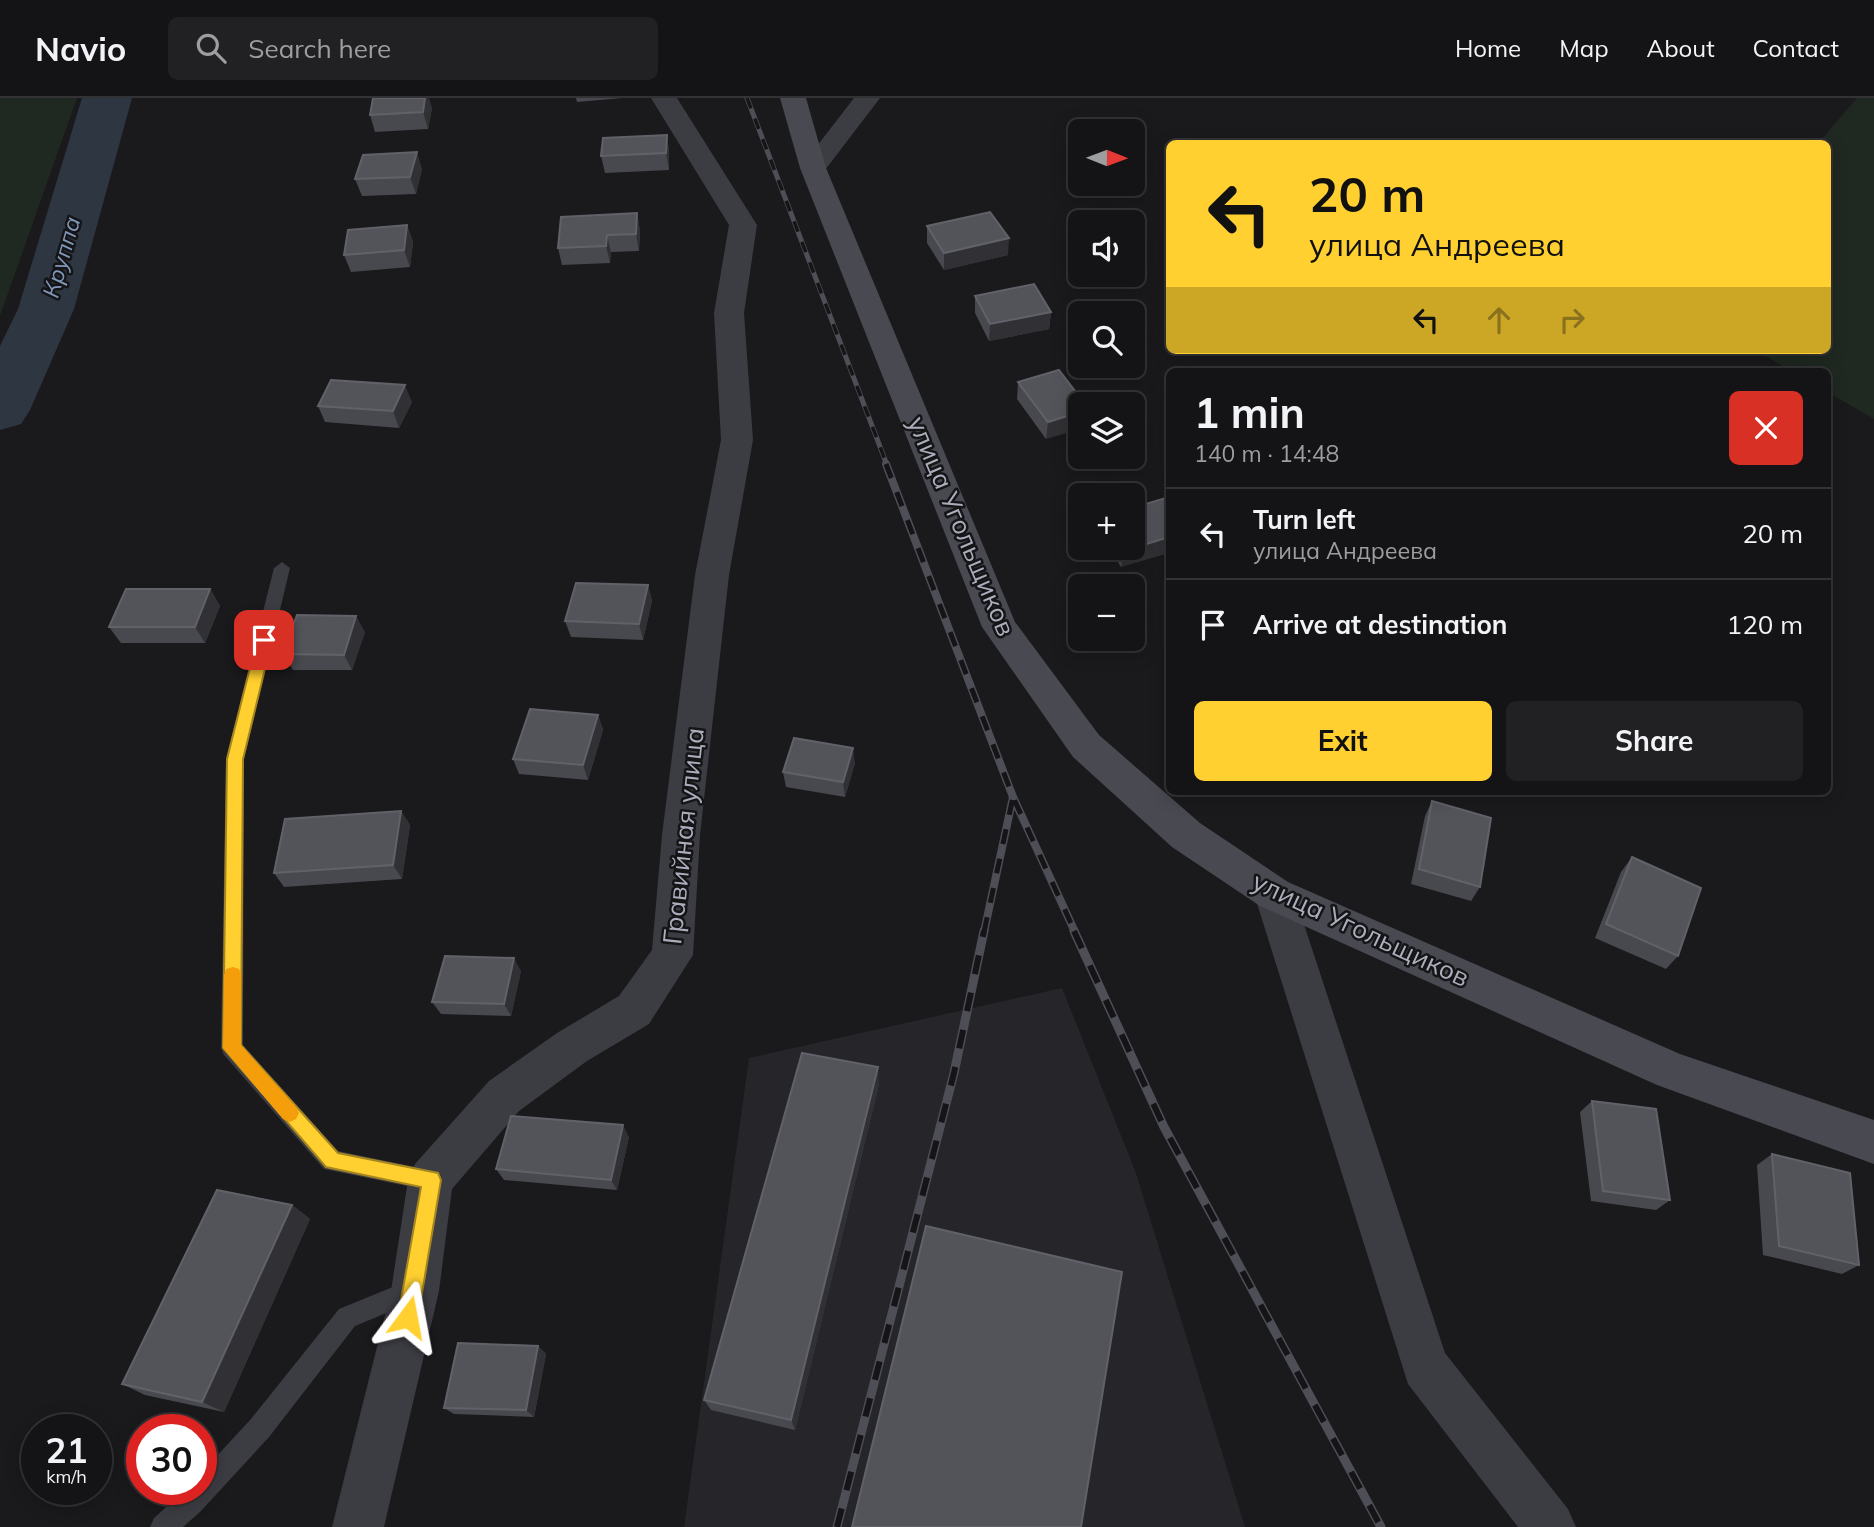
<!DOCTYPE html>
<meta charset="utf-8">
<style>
:root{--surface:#141315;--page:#212022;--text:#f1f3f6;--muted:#9d9ea0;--line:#333234;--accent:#ffd02f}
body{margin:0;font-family:Mulish,sans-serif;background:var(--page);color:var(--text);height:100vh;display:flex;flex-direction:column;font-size:26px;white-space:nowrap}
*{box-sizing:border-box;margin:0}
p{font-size:23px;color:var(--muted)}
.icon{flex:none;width:38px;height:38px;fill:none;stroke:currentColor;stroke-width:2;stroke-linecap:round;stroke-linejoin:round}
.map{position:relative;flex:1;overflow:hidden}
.details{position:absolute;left:1166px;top:270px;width:665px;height:427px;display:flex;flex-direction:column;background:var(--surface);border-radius:10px;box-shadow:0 4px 18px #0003,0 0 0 2px var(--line)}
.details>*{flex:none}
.hud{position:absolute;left:1166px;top:42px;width:665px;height:214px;border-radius:10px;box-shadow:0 4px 18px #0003,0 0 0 2px var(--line);background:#ffd02f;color:#111;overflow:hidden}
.needle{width:46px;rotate:91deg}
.fabs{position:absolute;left:1068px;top:21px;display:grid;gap:14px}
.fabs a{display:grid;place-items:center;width:77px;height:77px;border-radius:10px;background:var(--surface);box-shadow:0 4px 18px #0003,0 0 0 2px var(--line);font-size:35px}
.speed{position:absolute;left:21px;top:1316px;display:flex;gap:14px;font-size:35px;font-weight:700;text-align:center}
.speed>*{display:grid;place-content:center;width:91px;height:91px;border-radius:50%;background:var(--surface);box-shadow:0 4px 18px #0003,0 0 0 2px var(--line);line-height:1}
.speed small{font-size:18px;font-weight:400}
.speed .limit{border:10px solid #d22;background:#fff;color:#111}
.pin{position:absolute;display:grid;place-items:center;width:60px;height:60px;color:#fff;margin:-30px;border-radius:14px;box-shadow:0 4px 10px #0006}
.me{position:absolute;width:77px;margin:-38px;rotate:13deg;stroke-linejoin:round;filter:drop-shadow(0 0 5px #0008)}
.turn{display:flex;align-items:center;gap:24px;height:147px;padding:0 28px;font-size:32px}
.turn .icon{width:91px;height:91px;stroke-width:2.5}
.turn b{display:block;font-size:49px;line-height:60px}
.lanes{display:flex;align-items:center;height:66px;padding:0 28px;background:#0003;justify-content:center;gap:35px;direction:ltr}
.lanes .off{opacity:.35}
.round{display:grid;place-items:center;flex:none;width:74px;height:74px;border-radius:10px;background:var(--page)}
.headline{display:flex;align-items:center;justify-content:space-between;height:119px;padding:0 28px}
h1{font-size:42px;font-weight:700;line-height:52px}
.action{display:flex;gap:14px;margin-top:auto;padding:14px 28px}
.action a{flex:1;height:80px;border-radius:10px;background:var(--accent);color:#111;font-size:28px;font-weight:700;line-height:80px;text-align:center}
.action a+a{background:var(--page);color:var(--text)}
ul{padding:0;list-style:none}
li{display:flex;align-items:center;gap:21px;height:91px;padding:0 28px;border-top:2px solid var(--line)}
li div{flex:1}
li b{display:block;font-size:26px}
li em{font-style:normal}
header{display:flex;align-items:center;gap:42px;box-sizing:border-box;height:98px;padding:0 35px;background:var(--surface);border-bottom:2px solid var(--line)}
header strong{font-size:33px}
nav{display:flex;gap:38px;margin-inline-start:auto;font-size:24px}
.search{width:490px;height:63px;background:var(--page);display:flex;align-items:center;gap:18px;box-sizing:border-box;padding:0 24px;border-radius:10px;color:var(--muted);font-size:26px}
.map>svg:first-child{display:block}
</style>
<header>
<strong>Navio</strong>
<div class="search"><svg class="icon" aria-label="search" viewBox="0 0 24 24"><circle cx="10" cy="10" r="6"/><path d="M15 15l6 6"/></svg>Search here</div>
<nav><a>Home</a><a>Map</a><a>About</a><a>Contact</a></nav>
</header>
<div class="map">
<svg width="1874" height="1429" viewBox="0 0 1874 1429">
<rect width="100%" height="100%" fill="#1a191c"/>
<!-- built -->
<path fill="#262529" d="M1062,890L1136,1075L1245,1429H684L749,960Z"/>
<!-- green -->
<path fill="#1f2821" d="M0,0H77L0,218Z
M1857,0H1874V321L1827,294V273H1791L1755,252H1827V81L1830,79L1827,46L1820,43Z"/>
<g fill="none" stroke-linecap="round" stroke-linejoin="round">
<!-- river -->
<path fill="#2e3741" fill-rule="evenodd" d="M82,0H132L74,211L30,312L21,326L0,332V248L18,211Z"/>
<!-- lane -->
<path fill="#3c3c43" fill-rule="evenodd" d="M282,464L290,470L244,661L243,947L338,1053L439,1074L442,1082L439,1090L431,1093L324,1071L224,957L221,950L226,661L274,470Z
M410,1182L418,1186L422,1194L418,1202L355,1228L269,1339L200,1414L183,1429H150L154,1420L186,1391H201V1375L251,1321L339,1211Z"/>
<!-- street -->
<path fill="#3c3c43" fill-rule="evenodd" d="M651,0H677L757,127L744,215L753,342L729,477L700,737L693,857L649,926L587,963L519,1013L452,1091L439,1193L384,1429H332L391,1193L408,1082L415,1066L489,983L557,935L619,898L652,852L662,737L695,477L721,342L714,215L729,127Z
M854,0H880L822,76L813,78L804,76L800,70Z
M1274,779L1288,784L1294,796L1445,1255L1568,1411L1576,1429H1518L1408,1286L1254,796L1260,784Z"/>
<!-- secondary -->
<path fill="#484951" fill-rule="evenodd" d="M780,0H806L826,70L1015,524L1099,637L1200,725L1288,784L1680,956L1874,1022V1066L1657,987L1260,808L1172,749L1073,659L982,529L800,70Z"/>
<defs>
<path id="rail-far2" d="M747,0L887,367"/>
<path id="rail-far1" d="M886,366L1013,699L1075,834
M984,834L1013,699"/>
<path id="rail" d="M1074,833L1164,1029L1381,1429
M837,1429L954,975L984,833"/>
</defs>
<!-- rail-far2 casing -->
<use href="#rail-far2" stroke="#4d4e56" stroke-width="5"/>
<!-- rail-far1 casing -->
<use href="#rail-far1" stroke="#4d4e56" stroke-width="8"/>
<!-- rail casing -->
<use href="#rail" stroke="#4d4e56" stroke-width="9"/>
<!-- rail-far2 -->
<use href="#rail-far2" stroke="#151417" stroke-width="3.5" stroke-dasharray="11" stroke-linecap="butt"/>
<!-- rail-far1 -->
<use href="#rail-far1" stroke="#151417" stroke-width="5" stroke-dasharray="15" stroke-linecap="butt"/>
<!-- rail -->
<use href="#rail" stroke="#151417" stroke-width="6" stroke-dasharray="19" stroke-linecap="butt"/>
</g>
<!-- wall -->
<path fill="#48494e" d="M576,0H622L577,4Z
M432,10L428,31L375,34L370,17Z
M667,37L669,54V72L605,75L601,58Z
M422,71L416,96L362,98L355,81Z
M637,115L640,133L639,153L611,154L610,165L562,167L558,150Z
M407,127L413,144L410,169L351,174L344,157Z
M927,128L1008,157L944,172L927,145Z
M975,198L1051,214L1049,231L989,243L975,215Z
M1018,284L1085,306L1046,341L1017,301Z
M412,304L399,330L325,324L318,308Z
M1109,450H1132L1121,469Z
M648,487L652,503L643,542L571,539L565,523Z
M210,491L220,508L205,545H121L109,529Z
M365,534L352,572H293L283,556Z
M598,617L603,632L588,682L519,676L513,661Z
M855,665L845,699L786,689L783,674Z
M1432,703L1480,789L1471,803L1411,786L1425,718Z
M401,713L410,727L402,781L284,789L274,775Z
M1632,759L1678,858L1666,871L1595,840L1621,774Z
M521,873L511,918L441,916L432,904Z
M879,986L795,1332L711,1312L704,1302Z
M1592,1003L1670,1102L1656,1112L1591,1103L1580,1014Z
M629,1039L617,1092L504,1082L496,1071Z
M1772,1056L1859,1167L1842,1176L1763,1157L1757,1067Z
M292,1107L310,1121L224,1314L145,1297L122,1286Z
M538,1248L546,1256L534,1319L454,1316L444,1310Z"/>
<!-- shaded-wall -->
<path fill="#313135" d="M425,0H429L432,10L428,31L423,14Z
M667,37L669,54V72L666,55Z
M417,54L422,71L416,96L410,79Z
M637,115L640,133L639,153L636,136Z
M407,127L413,144L410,169L404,152Z
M607,137L611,154L610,165L606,148Z
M1009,140L1008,157L944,172V155Z
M1051,214L1049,231L989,243L990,226Z
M405,287L412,304L399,330L393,313Z
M1080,314V331L1046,341L1048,324Z
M1169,439V455L1121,469L1124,453Z
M648,487L652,503L643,542L639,526Z
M210,491L220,508L205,545L195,529Z
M356,518L365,534L352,572L344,557Z
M598,617L603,632L588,682L583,667Z
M853,650L855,665L845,699L843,684Z
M401,713L410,727L402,781L393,767Z
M514,860L521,873L511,918L504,906Z
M878,969L879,986L795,1332L791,1322Z
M623,1027L629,1039L617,1092L611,1082Z
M292,1107L310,1121L224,1314L202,1304Z
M538,1248L546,1256L534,1319L526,1312Z"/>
<!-- building -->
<path fill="#53545a" stroke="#616269" stroke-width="2" d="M373,0H425L423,14L370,17Z
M667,37L666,55L601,58L603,40Z
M417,54L410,79L355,81L363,57Z
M990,114L1009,140L944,155L927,128Z
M637,115L636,136L607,137L606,148L558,150L561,119Z
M407,127L404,152L344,157L348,132Z
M1034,186L1051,214L990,226L975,198Z
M1059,272L1085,306H1080V314L1048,324L1018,284Z
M331,282L405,287L393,313L318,308Z
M1169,399V439L1124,453L1122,450H1132V410Z
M576,485L648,487L639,526L565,523Z
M126,491H210L195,529H109Z
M297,517L356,518L344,557L283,556Z
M530,611L598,617L583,667L513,661Z
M794,640L853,650L843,684L783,674Z
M1432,703L1491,720L1480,789L1419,771Z
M401,713L393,767L274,775L285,721Z
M1632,759L1701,790L1678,858L1606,826Z
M445,858L514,860L504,906L432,904Z
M802,955L878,969L791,1322L704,1302Z
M1592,1003L1656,1011L1670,1102L1603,1093Z
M511,1018L623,1027L611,1082L496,1071Z
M1772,1056L1850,1075L1859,1167L1779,1148Z
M217,1092L292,1107L202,1304L122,1286Z
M926,1128L1122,1174L1081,1429H852Z
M458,1245L538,1248L526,1312L444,1310Z"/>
<!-- route -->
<path fill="#ffd02f" stroke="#a6871f" stroke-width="2" d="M264,536L272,542L243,661L241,947L338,1055L438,1075L441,1082L418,1219L415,1226L408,1229L401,1226L398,1219L421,1089L326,1069L223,950L227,661L257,542Z"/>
<!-- slow -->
<path fill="#f59e0b" d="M233,869L239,871L241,877V947L296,1009L299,1015L296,1021L290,1024L283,1021L223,950L224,877L226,871Z"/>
<g text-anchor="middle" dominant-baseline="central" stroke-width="5" stroke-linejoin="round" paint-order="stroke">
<!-- far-water labels -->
<g font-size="23" font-style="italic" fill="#8098b9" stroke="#151417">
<text transform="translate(61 159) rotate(-74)">Круппа</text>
</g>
<!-- street labels -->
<g font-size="26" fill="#abaebc" stroke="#151417">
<text transform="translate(962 428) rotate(67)">улица Угольщиков</text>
<text transform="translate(683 738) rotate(-84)">Гравийная улица</text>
<text transform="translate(1361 831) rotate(25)">улица Угольщиков</text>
</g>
</g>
</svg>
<div class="fabs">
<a><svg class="needle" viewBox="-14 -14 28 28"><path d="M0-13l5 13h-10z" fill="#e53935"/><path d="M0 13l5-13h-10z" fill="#9d9ea0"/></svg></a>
<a><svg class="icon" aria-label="sound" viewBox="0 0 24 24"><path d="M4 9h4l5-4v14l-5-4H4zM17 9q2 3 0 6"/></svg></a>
<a><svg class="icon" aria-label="search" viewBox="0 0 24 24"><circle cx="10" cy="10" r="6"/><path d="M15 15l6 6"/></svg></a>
<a><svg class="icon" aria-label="layers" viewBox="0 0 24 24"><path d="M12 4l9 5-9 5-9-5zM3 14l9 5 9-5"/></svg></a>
<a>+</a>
<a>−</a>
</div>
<div class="speed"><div>21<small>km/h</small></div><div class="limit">30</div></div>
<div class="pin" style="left:264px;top:542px;background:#d93025"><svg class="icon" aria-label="arrive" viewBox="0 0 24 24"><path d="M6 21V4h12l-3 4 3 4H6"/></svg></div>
<svg class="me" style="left:408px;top:1219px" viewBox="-20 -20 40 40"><path d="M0-17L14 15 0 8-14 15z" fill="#ffd02f" stroke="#fff" stroke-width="4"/></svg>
<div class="hud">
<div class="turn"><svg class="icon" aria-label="left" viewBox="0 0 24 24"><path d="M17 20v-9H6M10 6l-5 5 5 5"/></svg><div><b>20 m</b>улица Андреева</div></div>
<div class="lanes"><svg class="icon" aria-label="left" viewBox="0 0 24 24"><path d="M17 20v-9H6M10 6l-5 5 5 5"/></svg><svg class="icon off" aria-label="ahead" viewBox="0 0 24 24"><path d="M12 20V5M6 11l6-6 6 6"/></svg><svg class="icon off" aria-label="right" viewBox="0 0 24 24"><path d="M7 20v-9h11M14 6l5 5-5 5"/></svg></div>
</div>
<section class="details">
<div class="headline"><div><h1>1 min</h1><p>140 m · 14:48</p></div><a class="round" style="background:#d93025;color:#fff"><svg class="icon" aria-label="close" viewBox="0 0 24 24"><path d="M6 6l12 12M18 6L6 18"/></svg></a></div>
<ul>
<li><svg class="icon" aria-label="left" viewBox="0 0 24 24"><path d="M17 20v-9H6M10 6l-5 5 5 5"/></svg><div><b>Turn left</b><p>улица Андреева</p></div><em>20 m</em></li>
<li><svg class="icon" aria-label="arrive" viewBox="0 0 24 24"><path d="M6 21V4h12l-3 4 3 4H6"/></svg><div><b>Arrive at destination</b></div><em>120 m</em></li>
</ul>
<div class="action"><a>Exit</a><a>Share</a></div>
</section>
</div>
